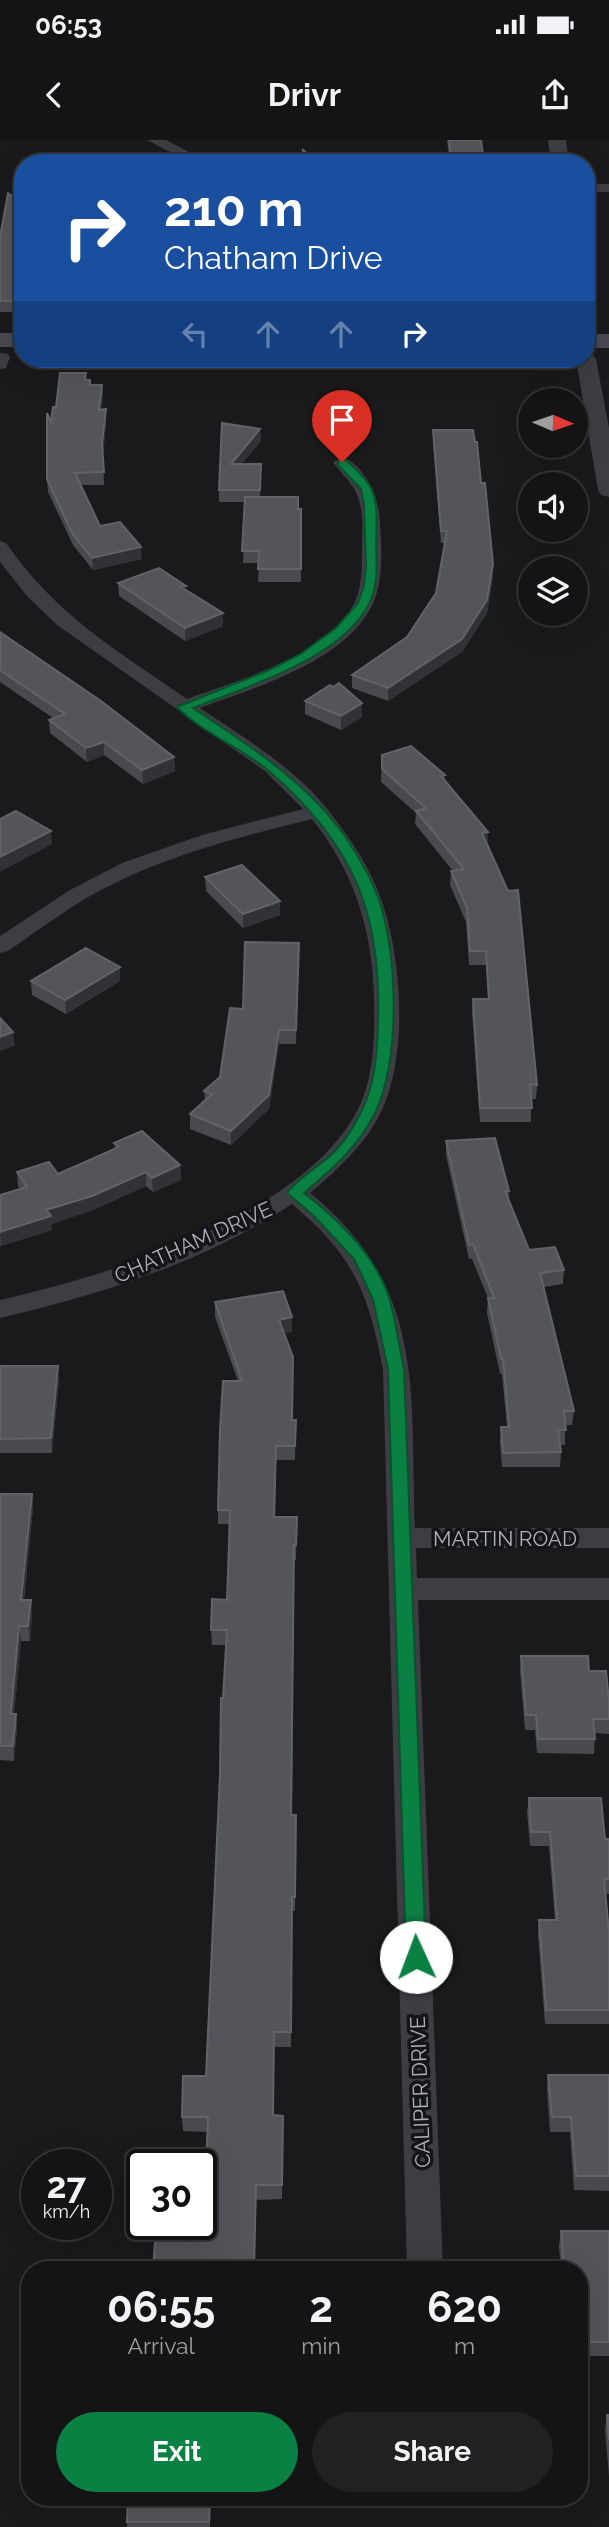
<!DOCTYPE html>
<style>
:root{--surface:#141415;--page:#212122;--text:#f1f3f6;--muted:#9d9ea0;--line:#333334;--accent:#0b8043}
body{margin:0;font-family:Raleway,sans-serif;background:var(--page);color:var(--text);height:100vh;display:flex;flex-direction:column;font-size:26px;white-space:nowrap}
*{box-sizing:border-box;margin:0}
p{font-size:23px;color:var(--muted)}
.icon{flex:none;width:38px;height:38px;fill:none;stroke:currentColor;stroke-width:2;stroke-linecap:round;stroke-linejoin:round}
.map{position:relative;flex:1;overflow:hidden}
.drawer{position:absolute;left:21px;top:2121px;width:567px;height:245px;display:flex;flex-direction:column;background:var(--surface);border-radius:28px;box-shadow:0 7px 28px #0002,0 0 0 2px var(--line)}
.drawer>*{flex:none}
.hud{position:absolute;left:14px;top:14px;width:581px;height:214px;border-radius:28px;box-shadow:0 7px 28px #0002,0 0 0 2px var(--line);background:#1a4fa0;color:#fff;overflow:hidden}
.needle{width:46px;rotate:92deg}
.fabs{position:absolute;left:518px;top:248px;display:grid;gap:14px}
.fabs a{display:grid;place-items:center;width:70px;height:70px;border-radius:50%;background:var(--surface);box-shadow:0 7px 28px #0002,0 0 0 2px var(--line);font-size:35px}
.speed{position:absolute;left:21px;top:2009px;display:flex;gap:14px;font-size:35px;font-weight:700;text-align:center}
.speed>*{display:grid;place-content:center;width:91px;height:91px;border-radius:50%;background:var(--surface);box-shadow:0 7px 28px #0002,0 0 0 2px var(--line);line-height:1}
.speed small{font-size:18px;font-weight:400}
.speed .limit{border:4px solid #111;border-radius:10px;background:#fff;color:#111}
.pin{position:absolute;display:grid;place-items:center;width:60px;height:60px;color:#fff;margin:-72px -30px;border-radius:50% 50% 50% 0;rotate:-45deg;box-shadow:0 0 7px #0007}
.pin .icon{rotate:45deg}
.me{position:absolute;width:77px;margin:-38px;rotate:358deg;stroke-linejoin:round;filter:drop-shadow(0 0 5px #0008)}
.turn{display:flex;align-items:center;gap:24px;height:147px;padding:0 35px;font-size:32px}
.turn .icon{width:91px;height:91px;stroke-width:2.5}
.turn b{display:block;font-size:49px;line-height:60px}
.lanes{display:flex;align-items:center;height:66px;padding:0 35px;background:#0003;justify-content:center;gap:35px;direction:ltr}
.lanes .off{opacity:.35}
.eta{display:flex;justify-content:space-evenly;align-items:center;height:119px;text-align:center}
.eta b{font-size:42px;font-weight:700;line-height:49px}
.cta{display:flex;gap:14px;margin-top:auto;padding:14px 35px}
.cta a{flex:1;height:80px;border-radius:42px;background:var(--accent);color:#fff;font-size:28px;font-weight:700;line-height:80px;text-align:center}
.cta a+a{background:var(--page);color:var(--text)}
.status{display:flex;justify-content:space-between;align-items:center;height:49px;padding:0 35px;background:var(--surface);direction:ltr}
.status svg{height:19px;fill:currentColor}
header{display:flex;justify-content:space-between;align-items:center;height:91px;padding:0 35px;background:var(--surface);font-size:32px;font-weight:700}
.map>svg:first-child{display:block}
</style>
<div class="status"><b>06:53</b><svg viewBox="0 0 49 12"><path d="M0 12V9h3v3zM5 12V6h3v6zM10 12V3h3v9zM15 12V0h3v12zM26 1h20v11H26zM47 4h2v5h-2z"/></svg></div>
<header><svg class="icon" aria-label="back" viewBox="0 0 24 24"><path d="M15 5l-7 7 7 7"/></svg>Drivr<svg class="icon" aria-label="share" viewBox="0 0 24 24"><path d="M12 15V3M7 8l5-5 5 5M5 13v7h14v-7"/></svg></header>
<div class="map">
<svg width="609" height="2387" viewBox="0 0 609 2387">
<rect width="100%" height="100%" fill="#1a1a1c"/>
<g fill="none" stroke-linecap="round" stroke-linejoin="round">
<!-- minor -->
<path fill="#3d3d43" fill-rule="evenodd" d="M147,0H166L210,23H191Z
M586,44H609V52H586Z
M0,213L8,214L10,217L6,228L0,229Z
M342,317C361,322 377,353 379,372C381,397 384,427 377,452C359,518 256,547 200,568C244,598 294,627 328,670C346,693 364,718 376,746C402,806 410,915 380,974C364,1006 336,1031 310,1053C427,1148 410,1251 415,1388H609V1408H416L417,1438H609V1460H418L443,2130H407L383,1229C368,1152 354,1116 292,1064C204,1122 102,1154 0,1178V1160C110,1135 295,1079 355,975C375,941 375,894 374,856C372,788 354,732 312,679C244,696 176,713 113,744C75,762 42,788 8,811L0,813V796L70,750L122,723L202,695L303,669L265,631L57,485L27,456L0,422V401L6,403C56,475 116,510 187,559C238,540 335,514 357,457C362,442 362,425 362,410C362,389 365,365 353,347C347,338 339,331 333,322Z"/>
<!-- tertiary -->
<path fill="#3d3d43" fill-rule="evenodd" d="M548,0H566L569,23H551Z
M586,213L593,215L596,219L609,288V357L601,355L598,350L576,219H586Z"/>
<!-- secondary -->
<path fill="#494a51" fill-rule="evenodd" d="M0,193H23V207H0Z
M586,194H609V208H586Z"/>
</g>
<!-- wall -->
<path fill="#484a4e" d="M447,0H481L484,23H450Z
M23,65V168L22,172H0V97Z
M86,233V240L91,245H102L103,257L101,270L106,282L103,315L104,345H81L100,386L142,419L93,430L73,405L48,352L47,339L51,282Z
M260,289L261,301L241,324H261L260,357L298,369H301V442H258L259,423H243L245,362H219V350Z
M433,290L481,343L493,424V437L487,473L462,512L388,561L352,548V535L407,497L436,453L445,403H441L433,302Z
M118,443L186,450L223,473V486L185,501L119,456Z
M0,492L174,617L175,631L143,644L104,615L87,622L50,593L49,580L53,578L0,542Z
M305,561L362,577L341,590L305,574Z
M382,615L445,635L444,640L488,692V705L537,945L536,959H531V982H480L472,873L473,859H488L486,825H469L466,782L450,745L451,731H453L415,684L416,673L381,642Z
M205,737L280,761V775L243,788L206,751Z
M299,817L296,904H279L269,969L231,1005L190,989V974L205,961L204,951L220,937L243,869Z
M31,841H120L66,874L32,855Z
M446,1001L509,1051V1059L529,1110L564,1130L563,1144L544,1147L574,1271L572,1285H565V1305H560L561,1312L560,1327H502L500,1302L501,1287H507L502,1234H500L487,1173L488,1158L472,1119H469L446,1015Z
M114,1003L180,1025L181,1040L153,1052L146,1046L93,1070L51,1084L52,1090L1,1106L0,1105V1055L20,1049L18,1046L17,1032L58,1034L115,1009Z
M215,1162L292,1192L284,1193L293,1280H296L295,1320H276L275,1377H297L296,1420H294L292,1675H296L295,1771H292L291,1907H274L273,1975L283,1976L282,2059L256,2060L204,2088L207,1992L183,1991L182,1977L206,1936L226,1505H212L211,1490L227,1460L230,1384H218V1370L238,1241L215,1177Z
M0,1226L59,1240L52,1313H0Z
M0,1354H32L33,1368L24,1460L32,1474L30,1501H21L14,1574H16L17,1588L14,1621L0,1620Z
M521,1516L589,1531L609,1561V1594L595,1593L594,1614L537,1613L535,1590H525L520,1531Z
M529,1658L605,1699H609V1754H605L609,1791V1884H545L538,1794L539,1780H555L549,1706H530L527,1672Z
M548,1935H609V2051L574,2050L570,1992H550L547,1949Z
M561,2091H609V2216H579V2130H561L559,2106Z
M607,2275H609V2336L605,2289Z
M90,2357H211L210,2387H127L128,2358Z"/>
<!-- shaded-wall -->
<path fill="#313235" d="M102,245L103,257L100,282L99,270Z
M106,269V282L103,315L102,303Z
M260,289L261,301L231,337V324Z
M141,407L142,419L93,430L92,418Z
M493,424V437L487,473L462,512L388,561V548Z
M223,473V486L185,501V488Z
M362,563V577L341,590V576Z
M104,602V615L87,622L86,608Z
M174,617L175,631L143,644L142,630Z
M51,691L52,704L0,732V717Z
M488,692V705L482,693Z
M280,761V775L243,788V774Z
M120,827V841L66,874L65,860Z
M279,890V904L269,969L231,1005V991Z
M13,892L15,906L0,911V897Z
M180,1025L181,1040L153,1052L152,1038Z
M146,1032V1046L93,1070L51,1084L52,1090L1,1106L0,1092L46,1070Z
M292,1177V1192L279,1194V1180Z
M58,1226L59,1240L52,1313L51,1298Z
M32,1354L33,1368L22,1474L21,1460Z
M31,1460L32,1474L30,1501L28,1486Z
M19,1486L21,1501L13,1588L11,1574Z
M16,1574L17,1588L14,1621L13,1606Z
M210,2357H211L209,2387Z"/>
<!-- building -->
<path fill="#53555a" stroke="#616369" stroke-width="2" d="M449,0H481L484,23H451Z
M303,10L320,23H303Z
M8,53L23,65V157H22L21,161H0V97Z
M60,233H86L85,240H90V245H102L99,270L106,269L102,303L104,332L75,333L100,386L120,382L141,407L92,418L72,393L47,339V273L51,282L53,267H56Z
M222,283L260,289L231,324H261L260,350H219Z
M433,290H473L475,302H477L481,343H485L493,424L487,460L462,499L388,548L352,535L407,497L436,453L447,391H441Z
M245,357H298V369H301V429H258L259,411H242Z
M159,428L186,446L181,447L223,473L185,488L118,443Z
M0,492L101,561L174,617L142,630L104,602L86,608L49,580L65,574L0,530Z
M339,543L362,563L341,576L305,561L330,545L333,547Z
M411,606L445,635L441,636L488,692L482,693L508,751L518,750L537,945L530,944L532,968H480L473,859H489L486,811H470L467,768L451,731L464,729L416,671L426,668L382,629V615Z
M16,671L51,691L0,717V679Z
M242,725L280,761L243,774L205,737Z
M245,802L299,803L296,890H279L269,955L231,991L190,974L212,954L204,951L220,937L230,868L243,869Z
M86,808L120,827L65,860L31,841Z
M0,878L13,892L0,897Z
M142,991L180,1025L152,1038L146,1032L92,1056L46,1070L51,1076L0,1092V1055L27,1047L17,1032L49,1022L58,1034L119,1007L114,1003Z
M495,998L509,1051H505L529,1110L555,1107L564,1130L540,1133L574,1271H564L566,1290H558L561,1312L503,1313L501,1287H509L503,1219H501L488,1158H494L473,1104L469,1105L446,1001Z
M283,1151L292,1177L279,1180L293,1217L292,1280H296L295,1306H276L274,1377H297L296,1405H294L291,1675H296L295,1757H292L291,1892H274L273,1975L283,1976L282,2045H256L254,2130H153L156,2088H204L208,1977H182L183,1936H206L220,1635L221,1558H223L227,1490H211L212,1459L227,1460L229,1405L230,1370H218L220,1290L223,1241H242L215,1162Z
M0,1226H58L51,1298L0,1299Z
M0,1354H32L21,1460H31L28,1486H19L11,1574H16L13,1606H0Z
M521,1516H588L589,1531H606L609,1561V1579H593L595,1599H538L536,1575H526Z
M529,1658H601L605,1699H609V1739H604L609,1792V1870H546L539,1780H557L550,1692H531Z
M548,1935H609V2036H576L571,1977H552Z
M561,2091H609V2202H579V2130H564Z
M607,2275H609V2300Z
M128,2357H210L209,2382H127Z"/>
<!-- route -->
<path fill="#0b8043" stroke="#07532c" stroke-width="2" d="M338,320H346C354,328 366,338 371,348C379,364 376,388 376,406C377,425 378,446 369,464C341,519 246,547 193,568C245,603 300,637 339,688C354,709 369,733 378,757C398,812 401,923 374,975C357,1008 331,1030 304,1053C339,1080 377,1116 390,1161C396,1183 399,1207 404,1229L426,1817L423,1823L416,1825L409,1823L406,1817L388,1229L373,1159L354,1119L313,1075L287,1053C298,1038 317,1028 331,1015C342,1005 352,990 359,976C375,947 377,916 378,883C382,772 353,704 269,631C241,607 202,593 177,567L267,531L299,515L336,488L358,463L364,446L366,427L364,363L361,349L338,325Z"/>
<g text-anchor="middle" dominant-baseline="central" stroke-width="7" stroke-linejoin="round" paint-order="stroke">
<!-- street labels -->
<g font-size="21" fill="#acafbc" stroke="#151517">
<text transform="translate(193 1102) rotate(-24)">CHATHAM DRIVE</text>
<text x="505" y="1398">MARTIN ROAD</text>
<text transform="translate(420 1952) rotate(-92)">CALIPER DRIVE</text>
</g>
</g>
</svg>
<div class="fabs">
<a><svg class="needle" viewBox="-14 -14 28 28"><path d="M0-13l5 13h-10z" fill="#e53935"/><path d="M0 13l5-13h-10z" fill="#9d9ea0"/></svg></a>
<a><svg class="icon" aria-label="sound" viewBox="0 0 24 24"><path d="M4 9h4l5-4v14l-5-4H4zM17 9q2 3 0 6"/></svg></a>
<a><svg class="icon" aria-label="layers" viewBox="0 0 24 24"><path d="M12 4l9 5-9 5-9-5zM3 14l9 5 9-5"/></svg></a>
</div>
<div class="speed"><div>27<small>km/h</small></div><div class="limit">30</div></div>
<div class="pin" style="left:342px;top:322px;background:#d93025"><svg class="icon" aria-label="arrive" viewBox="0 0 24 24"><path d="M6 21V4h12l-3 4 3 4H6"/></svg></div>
<svg class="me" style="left:416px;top:1817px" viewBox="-20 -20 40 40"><circle r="19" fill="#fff"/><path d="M0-13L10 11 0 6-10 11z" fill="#0b8043"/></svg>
<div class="hud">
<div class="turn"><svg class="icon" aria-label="right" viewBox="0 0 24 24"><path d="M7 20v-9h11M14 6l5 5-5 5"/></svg><div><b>210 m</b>Chatham Drive</div></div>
<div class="lanes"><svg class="icon off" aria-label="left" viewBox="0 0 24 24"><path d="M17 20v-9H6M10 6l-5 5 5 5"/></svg><svg class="icon off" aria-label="ahead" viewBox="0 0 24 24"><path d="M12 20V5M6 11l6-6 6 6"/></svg><svg class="icon off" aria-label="ahead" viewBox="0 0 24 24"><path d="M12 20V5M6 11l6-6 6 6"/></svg><svg class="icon" aria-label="right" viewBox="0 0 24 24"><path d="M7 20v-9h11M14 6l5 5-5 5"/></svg></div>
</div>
<section class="drawer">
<div class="eta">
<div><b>06:55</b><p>Arrival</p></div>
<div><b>2</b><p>min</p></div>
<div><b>620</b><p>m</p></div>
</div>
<div class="cta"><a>Exit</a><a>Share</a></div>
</section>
</div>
